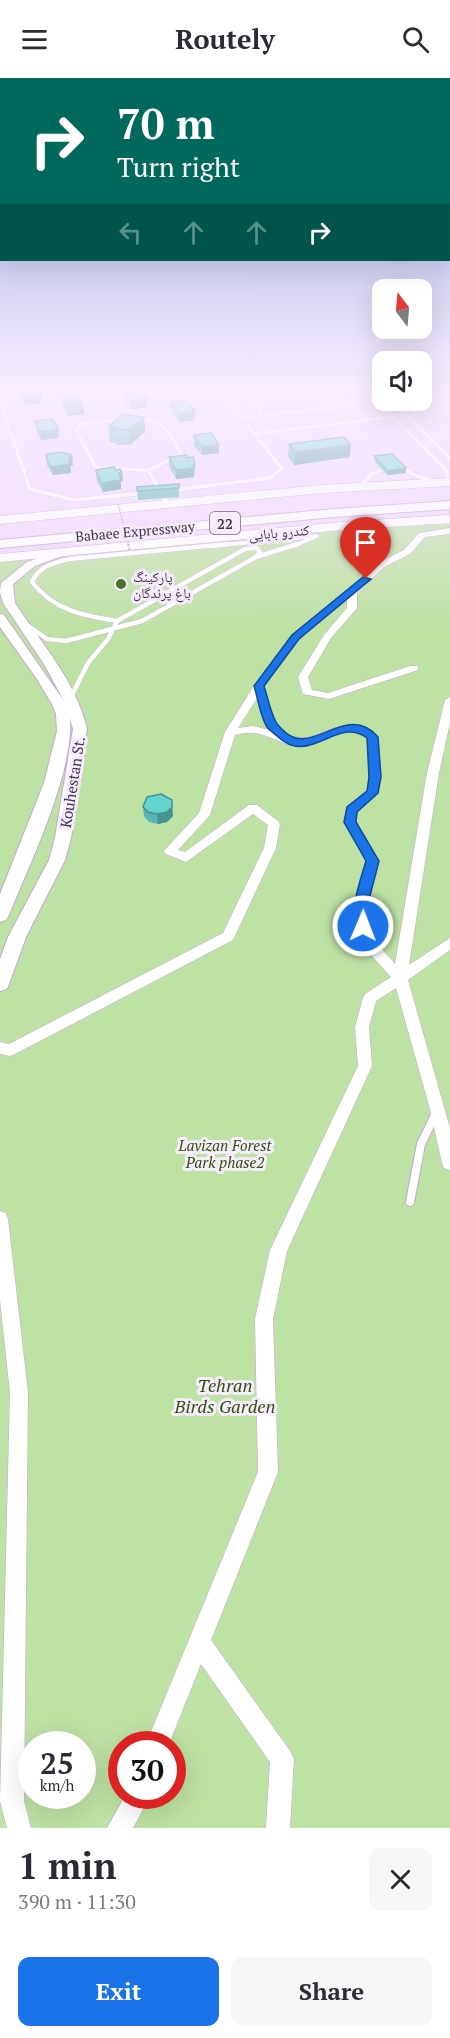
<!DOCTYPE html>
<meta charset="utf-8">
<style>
:root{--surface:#fff;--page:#f7f7f7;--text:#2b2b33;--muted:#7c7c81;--accent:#1a73e8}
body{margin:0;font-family:"PT Serif","Noto Naskh Arabic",serif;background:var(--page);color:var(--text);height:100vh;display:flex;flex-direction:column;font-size:22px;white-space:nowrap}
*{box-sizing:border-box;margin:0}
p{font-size:20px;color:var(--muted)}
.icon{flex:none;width:33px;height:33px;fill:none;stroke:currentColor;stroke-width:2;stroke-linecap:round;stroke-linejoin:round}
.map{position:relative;height:1750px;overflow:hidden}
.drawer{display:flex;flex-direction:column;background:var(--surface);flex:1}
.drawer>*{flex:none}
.top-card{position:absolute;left:0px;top:0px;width:450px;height:183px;box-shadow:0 6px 24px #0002;background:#00695c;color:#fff;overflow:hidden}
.needle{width:39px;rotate:344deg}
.buttons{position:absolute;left:372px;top:201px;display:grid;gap:12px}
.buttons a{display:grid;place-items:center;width:60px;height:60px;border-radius:12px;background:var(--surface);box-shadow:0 6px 24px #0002;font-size:30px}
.speed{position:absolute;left:18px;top:1653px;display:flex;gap:12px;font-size:30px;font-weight:700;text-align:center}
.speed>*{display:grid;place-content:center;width:78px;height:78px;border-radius:50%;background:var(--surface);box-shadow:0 6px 24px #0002;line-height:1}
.speed small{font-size:15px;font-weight:400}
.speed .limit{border:9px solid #d22;background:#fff;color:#111}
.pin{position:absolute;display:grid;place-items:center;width:51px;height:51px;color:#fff;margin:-62px -26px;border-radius:50% 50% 50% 0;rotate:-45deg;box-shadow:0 0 6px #0007}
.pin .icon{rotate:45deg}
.me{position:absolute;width:66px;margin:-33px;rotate:1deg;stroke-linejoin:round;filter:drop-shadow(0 0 4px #0008)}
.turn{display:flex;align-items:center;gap:21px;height:126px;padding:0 18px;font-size:27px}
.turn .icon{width:78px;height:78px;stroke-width:2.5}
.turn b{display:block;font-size:42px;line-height:51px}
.lanes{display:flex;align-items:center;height:57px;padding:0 18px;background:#0003;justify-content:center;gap:30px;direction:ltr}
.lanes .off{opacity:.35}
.round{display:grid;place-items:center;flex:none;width:63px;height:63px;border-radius:12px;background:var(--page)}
.summary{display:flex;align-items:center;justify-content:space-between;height:102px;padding:0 18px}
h1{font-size:36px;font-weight:800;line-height:45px}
.cta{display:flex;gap:12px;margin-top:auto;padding:12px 18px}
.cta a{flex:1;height:69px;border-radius:12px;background:var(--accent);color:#fff;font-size:24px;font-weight:800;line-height:69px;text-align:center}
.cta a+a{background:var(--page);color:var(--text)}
header{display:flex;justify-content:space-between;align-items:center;height:78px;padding:0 18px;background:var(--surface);font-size:27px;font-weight:800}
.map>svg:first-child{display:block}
</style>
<header><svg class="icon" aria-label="menu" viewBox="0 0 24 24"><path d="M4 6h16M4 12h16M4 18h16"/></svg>Routely<svg class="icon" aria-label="search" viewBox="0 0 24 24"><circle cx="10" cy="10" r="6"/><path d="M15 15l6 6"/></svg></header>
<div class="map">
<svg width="450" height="1750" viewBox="0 0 450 1750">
<rect width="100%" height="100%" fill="#f0d8ff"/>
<!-- green -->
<path fill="#bee1a4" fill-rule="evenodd" d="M450,446V1750H0V482L343,451ZM32,1666H82V1718H32ZM122,1666H172V1718H122Z"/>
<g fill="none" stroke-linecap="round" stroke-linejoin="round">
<defs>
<path id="service-far2" d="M361,306L446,392L448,404
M374,306L382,314
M0,308L20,306
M391,322L450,380
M411,322L419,334
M0,324L30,411L74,422L144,415
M262,337L348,329L361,334L365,341
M139,340C167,345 169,353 181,377L148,392L96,390L76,352L81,346Z
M242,340L262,337L245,306
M410,340L450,309
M255,356L406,337
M400,388L414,397L433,403
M148,392L168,426
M359,409L372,396L389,389
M173,412L270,400L282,391L216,306
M212,468L317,458
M293,468L313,460"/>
<path id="service-far1" d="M117,543C84,538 53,532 32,504C39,488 53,485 69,481L228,466
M27,547L47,561L66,563L142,543L256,479L298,466
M70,621L88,585L108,561L117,543L245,471L257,470L260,474L256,479"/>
<path id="service" d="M410,1124L421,1066L437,1033"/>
<path id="minor" d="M450,450V456L425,459L410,476L384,489L357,515V530L331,560L308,599L312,612L328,615L410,588H418V592L329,621L303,616L298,599L324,557L347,530V522L298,561L264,608C268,620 269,633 275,644C301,690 344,620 378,659L381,699L378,715L357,734L356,744L379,783L365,833L372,860L395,886L427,695L445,622L450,619V645L439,695L409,887L450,860V872L408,902L450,1050V1092L444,1090L442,1085L430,1031L396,910L376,923L369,949L372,988L287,1173L273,1241L278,1394L211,1562L290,1673L294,1681L290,1750H266L270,1684L201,1586L169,1666H146L258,1394L255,1241L270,1172L358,988L355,949L363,920L365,916L391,899L361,866L353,833L367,783L344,744L347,729L367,713L369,699L368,660C345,643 325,666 302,668C285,670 270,656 253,655C247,654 240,656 235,657L210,737L178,772L185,774L249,727H257L278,743L280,746L276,770L233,862L15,976L10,978L0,976V964L9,966L223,855L264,770L268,747L253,736L186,784L166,776L164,773L199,735L225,654L254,608L292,557L349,512L378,485L404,472L419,455ZM257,620L262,639L270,652L253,648L238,650Z
M0,1133L6,1135L8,1141L28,1315L24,1723L31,1750H7L0,1723L10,1315L0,1222Z
M125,1718H150L133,1750H107Z"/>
<path id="secondary" d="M66,470L70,471V475L35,488L13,506L15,525C41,565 76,603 87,651L71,760L65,782L26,859L9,906L7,911L0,913V881L8,859L49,782L55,760L73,651L70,640C74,695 30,785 9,837L6,842L0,844V816L44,705L57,653L56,636L52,626L37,601L0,549V536L4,537L64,623L44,586L3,525L0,514L1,505L27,484Z"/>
<path id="primary" d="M450,400V408L322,415L0,446V438L322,407Z
M450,437V445L342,452L0,484V476L342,444Z"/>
<path id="trunk" d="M450,423V431L334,439L0,470V462L334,431Z"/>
</defs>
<!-- service-far2 casing -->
<use href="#service-far2" stroke="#c4a8d6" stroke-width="4.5"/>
<!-- service-far1 casing -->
<use href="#service-far1" stroke="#c4a8d6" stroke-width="5"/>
<!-- service casing -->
<use href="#service" stroke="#c4a8d6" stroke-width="10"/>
<!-- minor casing -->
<use href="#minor" stroke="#c4a8d6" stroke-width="1"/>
<!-- secondary casing -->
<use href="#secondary" stroke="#c4a8d6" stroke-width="2"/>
<!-- primary casing -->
<use href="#primary" stroke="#c4a8d6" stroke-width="1"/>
<!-- trunk casing -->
<use href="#trunk" stroke="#c4a8d6" stroke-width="2"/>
<!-- service-far2 -->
<use href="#service-far2" stroke="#fff" stroke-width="4"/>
<!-- service-far1 -->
<use href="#service-far1" stroke="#fff" stroke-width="4.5"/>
<!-- service -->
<use href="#service" stroke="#fff" stroke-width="8"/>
<!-- minor -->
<use href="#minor" fill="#fff" fill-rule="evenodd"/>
<!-- secondary -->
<use href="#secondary" fill="#fff" fill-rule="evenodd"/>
<!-- primary -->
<use href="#primary" fill="#fff" fill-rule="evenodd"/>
<!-- trunk -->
<use href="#trunk" fill="#fff" fill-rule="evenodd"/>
<!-- path-bridge-far1 -->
<path stroke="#b19ebd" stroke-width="1.5" stroke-dasharray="1.5 1.5" stroke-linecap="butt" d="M118,426L129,468"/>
<!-- path-bridge -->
<path stroke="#b19ebd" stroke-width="2" stroke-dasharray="2 2" stroke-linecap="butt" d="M128,466L130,473"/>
</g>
<!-- wall -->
<path fill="#56b6b3" d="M19,310L41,315L42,323H41V325L25,327L21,319Z
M125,313L147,329L131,331L125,323Z
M61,322L83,328L84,336L68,338L62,330Z
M172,325L195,342L179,344L172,335Z
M144,339L145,354L130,367H116L115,365L110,364L109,348Z
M35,343L58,349L59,358H58V360L41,362L36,351Z
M194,357L219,375L202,377L194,368Z
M289,366L350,379L294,387L288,379Z
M46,378L73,387L70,388L71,395L53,397L47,387Z
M374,378L406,390V395L387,397L374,383Z
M169,379L195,396L194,399L176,401L169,388Z
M116,392L122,394L123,403H121V411L103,414L97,403L96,394Z
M179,406V419L138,422L137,409Z
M143,729L173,738L167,744L158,746L149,744L144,738Z"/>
<!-- shaded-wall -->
<path fill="#469492" d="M158,306H174V309L158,310Z
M41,315L42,323H41V325L25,327L24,318Z
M147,321V329L131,331V323Z
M83,328L84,336L68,338L66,330Z
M195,333V342L179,344V335Z
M144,339L145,354L130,367L129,352Z
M58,349L59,358H58V360L41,362L40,354Z
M219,367V375L202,377V369Z
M351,367L350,379L294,387L295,374Z
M69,379H72L73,387L70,388Z
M70,386L71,395L53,397L51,389Z
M195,387L194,399L176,401V392Z
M406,390V395L387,397L388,393Z
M122,394L123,403H121V411L103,414L102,405L119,395Z
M172,722L173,738L167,744L158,746L157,736Z"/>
<!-- building -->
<path fill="#64d4d0" stroke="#469492" stroke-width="1.5" d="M36,307L41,315H39L40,317L24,318L19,310Z
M141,311L147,321L131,323L125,315V313Z
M78,318L83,328L66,330L61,322L62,320Z
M188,323L195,333L179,335L172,327V325Z
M124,336L144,339L129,352L114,351L116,350L109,348Z
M52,341L58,349L56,350L57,352L40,354L35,343Z
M211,355L219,367L202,369L194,359V357Z
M344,359L351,367L295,374L289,366Z
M64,374L66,376H70L72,379H69L70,386L51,389L46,378V376Z
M392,376L406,390L388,393L374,378Z
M186,377L188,380L193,379L195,387L192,388L194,390L176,392L169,379Z
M114,389L116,392L120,391L122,394L119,395L121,402L102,405L96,394V392Z
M179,406V410L137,413V409Z
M161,716L172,722V729L167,734L157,736L148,734L143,729L147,719Z"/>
<!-- sky -->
<linearGradient id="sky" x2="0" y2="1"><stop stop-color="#93a3dc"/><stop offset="0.56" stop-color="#f8edff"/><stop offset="1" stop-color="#f8edff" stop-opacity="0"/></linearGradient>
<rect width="450" height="551" fill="url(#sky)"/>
<!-- route -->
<path fill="#1a73e8" stroke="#114b97" stroke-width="1.5" d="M363,499L371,501L299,561L264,608C268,620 270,633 276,644C278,648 282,651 285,654C312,679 347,623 378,659L381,699L378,715L357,734L356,744L379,783L366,833L370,848L363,853C343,846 362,798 366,783L344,744L347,729L367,713L369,699L367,660C336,637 310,690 277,658C274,655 269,652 267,649C260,638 258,620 254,608L292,557Z"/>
<!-- markers -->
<circle fill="#4d722c" stroke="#f7ebfe" stroke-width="2" cx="121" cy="506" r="6"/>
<g text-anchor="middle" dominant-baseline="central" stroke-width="6" stroke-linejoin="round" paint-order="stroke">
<!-- shield labels -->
<rect fill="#f7ebfe" stroke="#766b7e" stroke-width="1.5" x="210" y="434" width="30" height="22" rx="4.5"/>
<g font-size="14" font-weight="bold" fill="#3f3447">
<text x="225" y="445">22</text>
</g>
<!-- far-street labels -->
<g font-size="14" fill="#3f3447" stroke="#f7ebfe">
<text transform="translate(135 453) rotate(-5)">Babaee Expressway</text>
<text transform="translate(279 454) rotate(-5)">کندرو بابایی</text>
</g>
<!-- far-poi labels -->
<g font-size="14" fill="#3f3447" stroke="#f7ebfe" text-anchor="start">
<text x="133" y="498">پارکینگ<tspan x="133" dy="16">باغ پرندگان</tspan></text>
</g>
<!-- street labels -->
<g font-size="15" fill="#3f3447" stroke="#f7ebfe">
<text transform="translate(72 704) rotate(-81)">Kouhestan St.</text>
</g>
<!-- park labels -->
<g font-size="15" font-style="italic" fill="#2f5105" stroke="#f7ebfe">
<text x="225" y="1067">Lavizan Forest<tspan x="225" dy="17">Park phase2</tspan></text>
</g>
<!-- near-park labels -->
<g font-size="18" font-style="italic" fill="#2f5105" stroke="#f7ebfe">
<text x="225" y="1307">Tehran<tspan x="225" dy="21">Birds Garden</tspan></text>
</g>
</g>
</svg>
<div class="buttons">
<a><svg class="needle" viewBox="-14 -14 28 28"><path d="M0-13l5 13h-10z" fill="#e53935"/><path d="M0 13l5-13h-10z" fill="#7c7c81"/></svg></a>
<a><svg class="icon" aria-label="sound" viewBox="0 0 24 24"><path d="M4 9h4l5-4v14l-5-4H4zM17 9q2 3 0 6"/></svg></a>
</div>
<div class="speed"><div>25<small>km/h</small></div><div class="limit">30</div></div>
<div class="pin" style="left:366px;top:501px;background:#d93025"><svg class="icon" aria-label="arrive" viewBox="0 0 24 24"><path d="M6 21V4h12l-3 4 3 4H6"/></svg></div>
<svg class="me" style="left:363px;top:848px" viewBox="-20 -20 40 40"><circle r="17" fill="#1a73e8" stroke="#fff" stroke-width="3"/><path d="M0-11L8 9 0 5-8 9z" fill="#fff"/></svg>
<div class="top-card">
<div class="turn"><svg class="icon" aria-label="right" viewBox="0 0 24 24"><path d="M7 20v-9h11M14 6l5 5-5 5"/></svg><div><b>70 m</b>Turn right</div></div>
<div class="lanes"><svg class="icon off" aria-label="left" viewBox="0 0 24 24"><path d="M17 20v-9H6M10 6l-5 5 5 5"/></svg><svg class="icon off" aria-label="ahead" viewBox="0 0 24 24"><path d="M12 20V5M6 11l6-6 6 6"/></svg><svg class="icon off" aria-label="ahead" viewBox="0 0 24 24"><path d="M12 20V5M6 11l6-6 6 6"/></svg><svg class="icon" aria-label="right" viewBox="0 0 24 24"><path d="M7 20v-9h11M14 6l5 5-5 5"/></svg></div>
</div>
</div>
<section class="drawer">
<div class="summary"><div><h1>1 min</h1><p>390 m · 11:30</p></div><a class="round"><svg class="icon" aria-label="close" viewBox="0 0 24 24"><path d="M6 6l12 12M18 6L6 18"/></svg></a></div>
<div class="cta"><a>Exit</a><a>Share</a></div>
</section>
